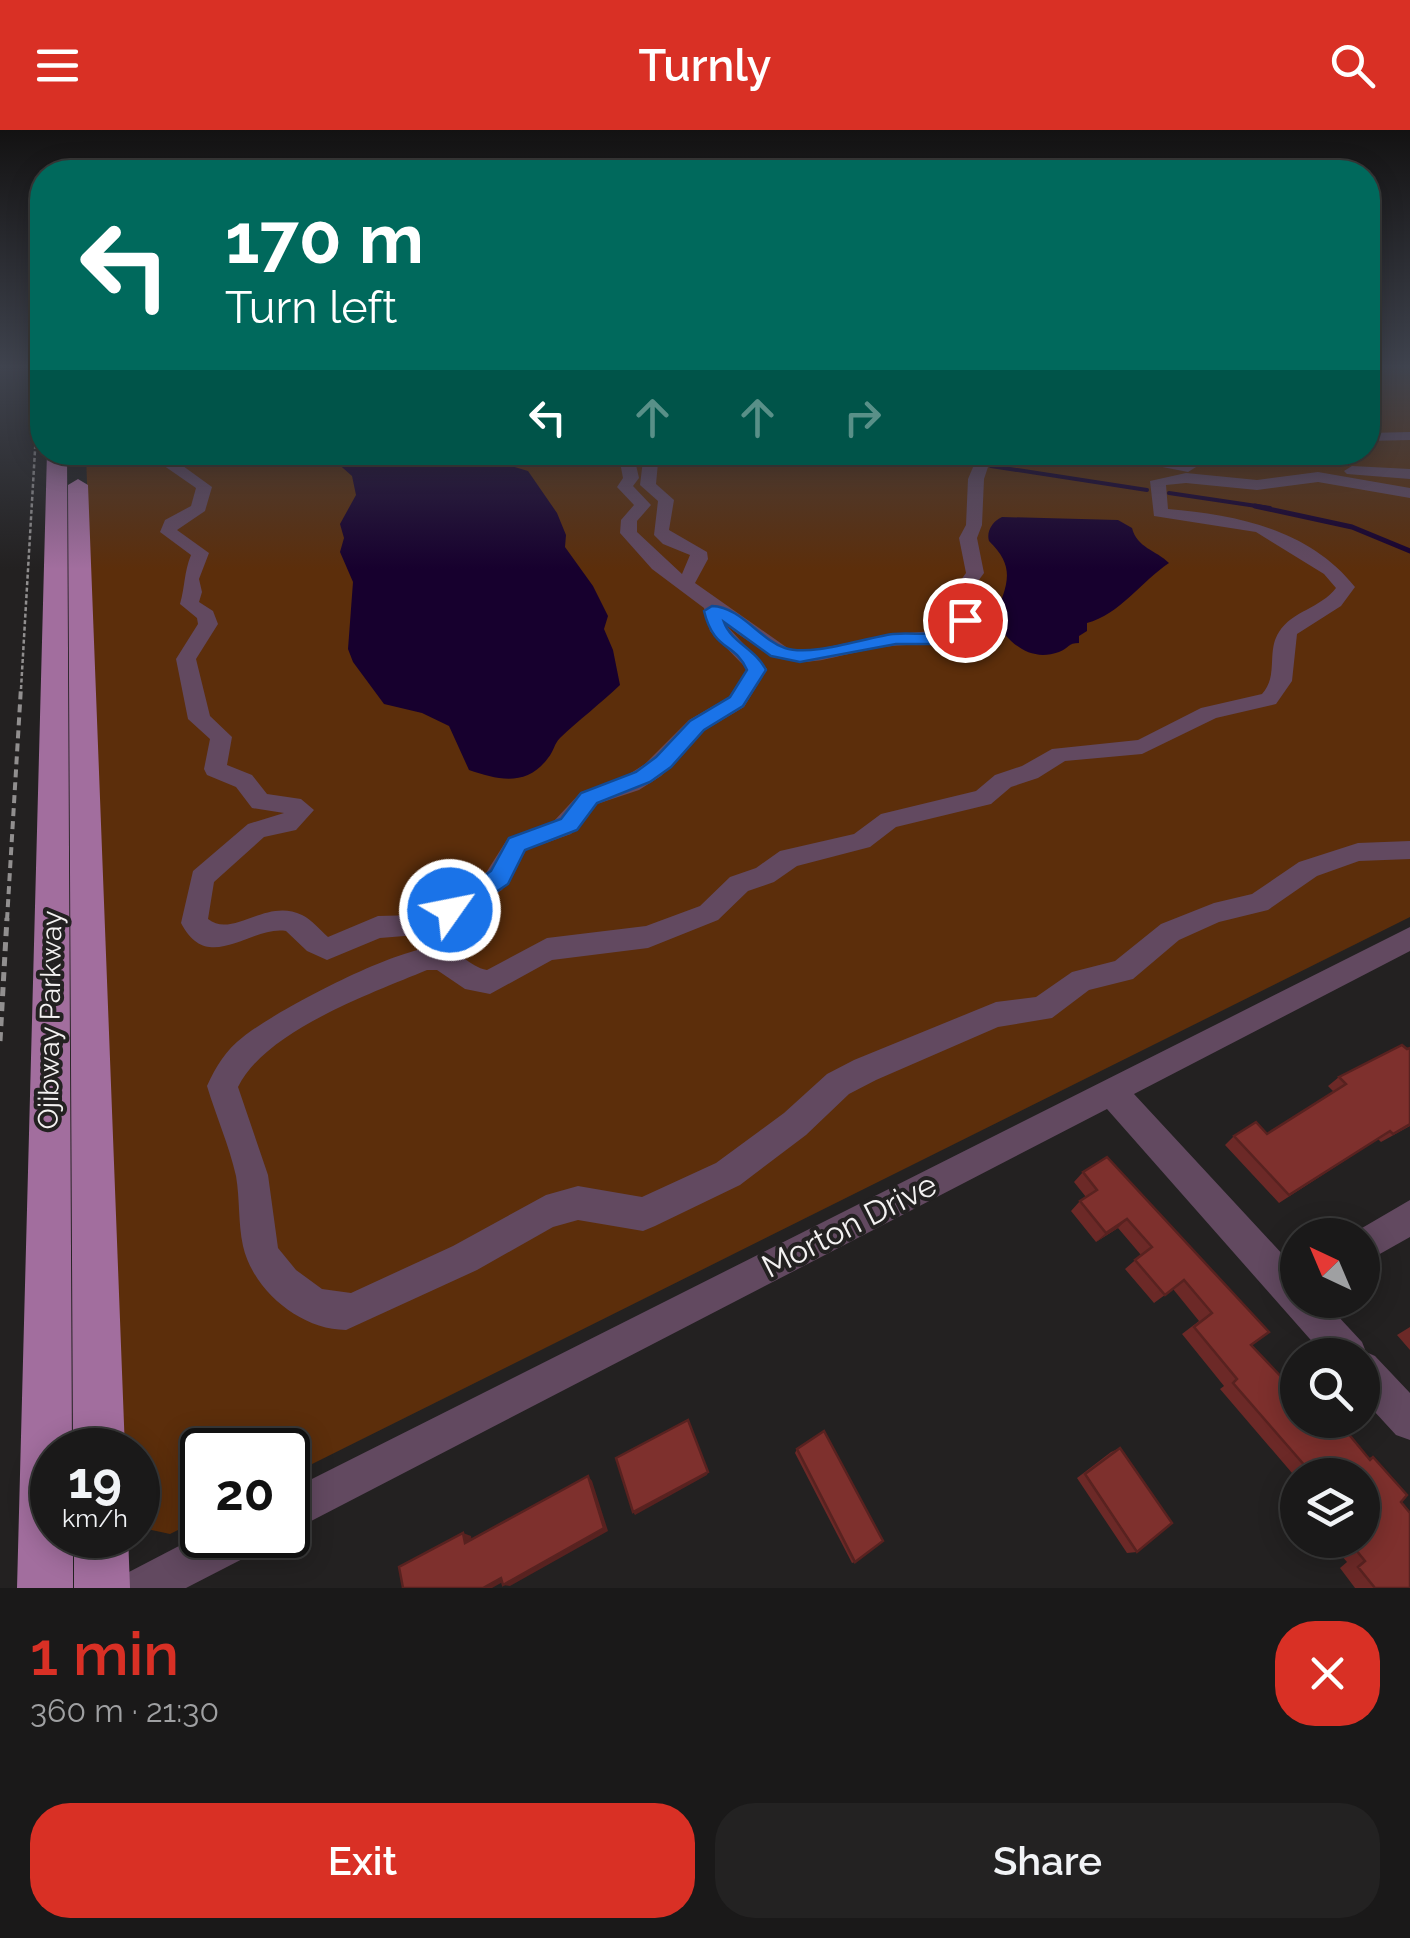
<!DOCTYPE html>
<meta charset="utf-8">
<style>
:root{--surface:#1a1919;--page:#232222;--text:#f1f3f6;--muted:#9fa0a2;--line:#383838;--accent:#d93025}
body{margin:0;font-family:Raleway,sans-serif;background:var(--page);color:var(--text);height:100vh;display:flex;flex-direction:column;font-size:38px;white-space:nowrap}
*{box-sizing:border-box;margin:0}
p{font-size:32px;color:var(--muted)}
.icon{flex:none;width:55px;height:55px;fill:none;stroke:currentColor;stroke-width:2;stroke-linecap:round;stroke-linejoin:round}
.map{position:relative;height:1458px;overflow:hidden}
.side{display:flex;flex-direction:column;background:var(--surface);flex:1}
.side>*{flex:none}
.hud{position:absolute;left:30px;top:30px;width:1350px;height:305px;border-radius:40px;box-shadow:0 5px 25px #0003,0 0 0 2px var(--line);background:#00695c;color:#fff;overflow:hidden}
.needle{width:65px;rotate:316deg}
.buttons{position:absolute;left:1280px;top:1088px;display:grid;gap:20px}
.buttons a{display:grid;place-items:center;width:100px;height:100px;border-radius:50%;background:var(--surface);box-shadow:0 5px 25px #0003,0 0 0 2px var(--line);font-size:50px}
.speed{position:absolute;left:30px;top:1298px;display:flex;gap:20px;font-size:50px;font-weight:700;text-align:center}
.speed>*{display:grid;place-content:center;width:130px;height:130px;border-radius:50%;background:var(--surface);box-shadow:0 5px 25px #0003,0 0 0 2px var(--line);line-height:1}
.speed small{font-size:25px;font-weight:400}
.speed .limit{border:5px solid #111;border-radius:15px;background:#fff;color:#111}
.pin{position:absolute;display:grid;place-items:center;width:85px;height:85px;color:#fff;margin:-42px;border:5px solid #fff;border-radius:50%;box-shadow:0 2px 10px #0007}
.me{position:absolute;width:110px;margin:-55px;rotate:57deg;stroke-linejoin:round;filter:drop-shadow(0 0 8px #0008)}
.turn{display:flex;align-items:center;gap:35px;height:210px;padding:0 30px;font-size:45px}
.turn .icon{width:130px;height:130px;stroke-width:2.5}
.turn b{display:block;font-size:70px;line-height:85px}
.lanes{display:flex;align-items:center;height:95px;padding:0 30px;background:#0003;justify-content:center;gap:50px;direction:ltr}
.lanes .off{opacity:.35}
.round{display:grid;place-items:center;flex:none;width:105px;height:105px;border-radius:40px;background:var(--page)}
.head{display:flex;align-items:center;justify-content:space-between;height:170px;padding:0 30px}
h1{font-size:60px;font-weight:600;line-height:75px;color:var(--accent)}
.action{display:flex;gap:20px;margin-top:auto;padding:20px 30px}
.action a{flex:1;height:115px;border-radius:40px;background:var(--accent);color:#fff;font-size:40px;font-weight:600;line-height:115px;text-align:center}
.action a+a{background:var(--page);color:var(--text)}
header{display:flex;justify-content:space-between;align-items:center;height:130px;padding:0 30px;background:var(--accent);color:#fff;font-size:45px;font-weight:600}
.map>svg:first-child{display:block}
</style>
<header><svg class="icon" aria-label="menu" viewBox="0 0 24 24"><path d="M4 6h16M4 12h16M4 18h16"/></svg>Turnly<svg class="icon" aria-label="search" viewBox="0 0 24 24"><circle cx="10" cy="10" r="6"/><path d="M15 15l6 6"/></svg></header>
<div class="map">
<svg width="1410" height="1458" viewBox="0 0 1410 1458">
<rect width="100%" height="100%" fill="#232121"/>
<!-- green -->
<path fill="#5c2e0b" d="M1368,235H1410V787L288,1346V1320H202V1388L170,1404L138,1397V1320H119L86,323L1368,322Z"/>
<!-- water -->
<path fill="#17002e" d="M326,323H468L528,341L557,383L566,405L565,417L593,456L608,486L604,499L613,520L620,555C600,574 579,590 560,608C554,614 554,621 548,628C527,657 498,650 469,640L449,596L422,583L384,574L353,532L348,519L353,452L340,422L344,408L340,394L356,365L352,346Z
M1002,387L1118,390L1132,398C1137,418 1156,420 1169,433C1142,451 1119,485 1087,493V501L1079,506V513C1068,513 1069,518 1059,522C1028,533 1008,511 994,490C1007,455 1017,438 989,411C986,401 993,391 1002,387Z"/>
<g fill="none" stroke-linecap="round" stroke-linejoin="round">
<!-- stream-far1 -->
<path stroke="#17002e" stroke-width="4" d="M902,322L971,333
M991,336L1147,360
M1169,363L1270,378"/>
<!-- stream -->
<path stroke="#17002e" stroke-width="5" d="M1255,376L1352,397L1410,421"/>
<!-- path-far2 -->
<path stroke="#918f8f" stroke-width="2.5" stroke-dasharray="4 2.5" stroke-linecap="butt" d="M21,559L40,235"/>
<!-- path-far1 -->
<path stroke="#918f8f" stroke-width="4" stroke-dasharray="8 5" stroke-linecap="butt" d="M7,790L21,557"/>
<!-- path -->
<path stroke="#918f8f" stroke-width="5" stroke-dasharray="9 6" stroke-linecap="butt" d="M0,911L7,788"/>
<!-- minor -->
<path fill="#624960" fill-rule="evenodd" d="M1410,302V310L1368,311V303Z
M156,322H171L172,328L212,357L205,381L177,400L209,423L199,449L202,462L199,472L213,481L218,494L196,529L210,586L232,607L227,635L252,645L267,664L301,669L314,680L296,700L264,707L214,752L208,789C233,809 266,767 302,785C312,790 320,800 328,807L378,786L418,785L484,746L508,708L554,691L581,662L623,648L645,634L689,590L729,567L747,539L710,501L704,478L652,439L620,403L621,390L634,375L617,357L623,348L618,322H633L639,348L633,356L651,375L637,391V402L682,444L690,425L663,414L654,405L658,371L640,355L644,322H659L656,354L674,370L669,400L707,422L708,429L695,453L789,519L813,520L887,505L954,499L950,465L966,443L959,408L966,395L968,349L979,323L997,322L991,328L984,349L982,395L977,408L984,443L968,465L976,495L969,507C943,518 919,513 892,516C808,527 804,554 726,495L767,539L744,577L705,600L661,646L639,660L597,674L571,704L526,720L502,760L429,804L380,808L327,830L307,821L286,801C251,795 208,846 181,793L193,741L248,694L284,683L252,678L236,657L207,645L204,639L210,609L188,589L176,529L198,494L197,488L180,474C185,457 184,442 191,425L160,402L165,390L191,376L196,358L160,333Z
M1086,322H1140L1196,337L1188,342Z
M1352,336L1410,339V349L1347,344L1344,341Z
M1318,342L1410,358V368L1318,352L1257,360L1186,353L1166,355L1168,379C1237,385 1309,399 1355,457L1341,476L1297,504L1292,551L1276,574L1216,588L1142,624L1065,631L1038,648L1011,657L991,674L896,697L870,717L797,736L774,752L748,761L718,790L648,818L552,830L490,864L465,859L437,840H427C372,863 265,901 238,957L268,1045L278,1118L296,1140L322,1159L351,1163L453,1116L546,1065L578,1056L642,1067L716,1033L784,983L827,944L854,930L996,872L1036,867L1072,842L1115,831L1161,794L1214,773L1252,764L1299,732L1358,713L1410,711V729L1359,731L1317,746L1268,780L1219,792L1179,810L1133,849L1089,860L1052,888L998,897L876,950L849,964L806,1005L740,1055L655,1096L643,1101L578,1090L553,1097L477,1140L346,1200C300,1200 253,1160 243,1116C238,1093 240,1069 236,1046C229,1015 216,986 207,956C216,936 226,920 243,907C275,881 400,815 439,817C458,818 469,837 487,840L547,808L646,796L700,776L730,747L756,738L780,721L854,704L881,684L976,661L995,645L1022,636L1052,619L1138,610L1201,578L1262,564C1279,545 1266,522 1279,502C1292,481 1321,478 1336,458L1324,444L1256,402L1154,386L1150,351L1186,343L1257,350Z
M1410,797V821L1134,964L1298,1141V1170H1323L1362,1212L1366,1222L1375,1226L1410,1263V1310L1396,1305L1362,1268V1225H1324L1107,979L288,1403V1361Z
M1410,1070V1107L1362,1134V1105H1350Z
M202,1404L266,1405L260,1420L186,1458H120L127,1443Z"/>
<!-- major -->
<path fill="#a26e9e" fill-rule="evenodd" d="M47,322H67L72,1320H52V1405H73V1458H17Z
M78,349L88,355L125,1320H73L68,355Z
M74,1405H128L130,1458H74Z"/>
</g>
<!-- wall -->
<path fill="#6c2927" d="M1410,918V996L1381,1012L1378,1009L1279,1073L1225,1015L1234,1006L1267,1004L1334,962L1328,956L1339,947Z
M1083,1042L1285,1251L1298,1245L1369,1328L1373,1327L1401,1372L1410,1458H1355L1340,1438L1347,1432L1328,1410H1362V1345H1298V1350L1220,1259L1224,1256L1182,1204L1199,1191L1173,1159L1154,1173L1125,1139L1141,1125L1118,1098L1096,1112L1071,1081L1080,1071L1086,1067L1074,1052Z
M1410,1197V1220L1397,1205Z
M1120,1318L1137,1422L1127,1423L1077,1348L1111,1322Z
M797,1319L855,1432L852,1433L795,1323Z"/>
<!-- shaded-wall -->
<path fill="#582220" d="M1127,1089L1118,1098L1096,1112L1106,1103Z
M708,1342L707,1345L635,1385L633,1382Z
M588,1346L592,1351L608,1401L510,1456L503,1455Z
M463,1403L471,1406L473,1416L465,1413Z
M501,1448L508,1449L492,1458H483Z"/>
<!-- building -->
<path fill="#7e302d" stroke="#582220" stroke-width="2.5" d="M1402,915L1407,919L1410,918V994L1393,1004L1390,1001L1289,1065L1234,1006L1256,992L1267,1004L1346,954L1339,947Z
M1107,1027L1269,1202L1251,1215L1289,1255L1298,1246V1290H1337L1370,1330L1373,1327L1407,1365L1401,1372L1410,1383V1458H1375L1358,1437L1365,1431L1348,1410H1362V1345H1313L1233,1253L1237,1249L1194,1197L1212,1183L1184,1150L1165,1165L1135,1130L1152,1117L1127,1089L1106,1103L1080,1071L1097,1060L1083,1042Z
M688,1290L708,1342L633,1382L616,1328Z
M824,1301L883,1411L855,1432L797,1319Z
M1120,1318L1172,1393L1137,1422L1085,1344Z
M588,1346L604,1398L503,1455L501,1448L483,1458H403L399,1437L463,1403L465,1413Z"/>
<!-- sky -->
<linearGradient id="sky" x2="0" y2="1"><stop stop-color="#131212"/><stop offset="0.54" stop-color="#3f434e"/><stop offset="1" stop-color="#3f434e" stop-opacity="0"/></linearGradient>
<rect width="1410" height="439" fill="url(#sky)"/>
<!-- route -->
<path fill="#1a73e8" stroke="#114b97" stroke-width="2.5" d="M712,476C741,477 759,509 785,518C811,527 864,508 893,504C913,502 935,507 954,500L959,487L974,490L968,506L946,514H896L800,532L771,526L724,492C731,512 756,519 766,540L743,576L704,600L671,637L650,652L597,673L577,700L525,720L508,754L459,787H442L439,780L442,774L491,741L509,708L561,689L581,663L636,642L656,627L690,591L730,567L747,540C735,512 714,522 704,481Z"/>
<g text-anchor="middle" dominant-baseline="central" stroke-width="8" stroke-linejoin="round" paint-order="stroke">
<!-- street labels -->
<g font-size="28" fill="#f3f1f1" stroke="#232121">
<text transform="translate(50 890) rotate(-89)">Ojibway Parkway</text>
</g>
<!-- near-street labels -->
<g font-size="32" fill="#f3f1f1" stroke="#232121">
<text transform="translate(849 1095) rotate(-27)">Morton Drive</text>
</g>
</g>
</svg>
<div class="buttons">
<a><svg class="needle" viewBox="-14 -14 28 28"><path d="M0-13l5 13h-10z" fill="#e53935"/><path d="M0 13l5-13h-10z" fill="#9fa0a2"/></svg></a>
<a><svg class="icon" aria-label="search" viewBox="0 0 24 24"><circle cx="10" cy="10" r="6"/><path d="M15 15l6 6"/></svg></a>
<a><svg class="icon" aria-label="layers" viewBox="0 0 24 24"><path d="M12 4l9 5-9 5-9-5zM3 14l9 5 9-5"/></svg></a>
</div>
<div class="speed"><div>19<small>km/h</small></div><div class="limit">20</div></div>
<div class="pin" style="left:965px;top:490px;background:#d93025"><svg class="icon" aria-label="arrive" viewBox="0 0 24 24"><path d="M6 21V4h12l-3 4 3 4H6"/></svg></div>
<svg class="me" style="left:450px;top:780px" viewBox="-20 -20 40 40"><circle r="17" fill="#1a73e8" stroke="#fff" stroke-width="3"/><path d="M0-11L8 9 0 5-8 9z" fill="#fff"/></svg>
<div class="hud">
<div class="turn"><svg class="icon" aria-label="left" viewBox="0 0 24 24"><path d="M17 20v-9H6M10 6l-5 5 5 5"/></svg><div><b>170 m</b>Turn left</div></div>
<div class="lanes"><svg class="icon" aria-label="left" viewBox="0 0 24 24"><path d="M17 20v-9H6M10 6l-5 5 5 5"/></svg><svg class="icon off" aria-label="ahead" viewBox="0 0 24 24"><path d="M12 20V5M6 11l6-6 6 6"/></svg><svg class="icon off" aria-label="ahead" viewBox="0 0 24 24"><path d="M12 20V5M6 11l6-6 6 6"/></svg><svg class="icon off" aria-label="right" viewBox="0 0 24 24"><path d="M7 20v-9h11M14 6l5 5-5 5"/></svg></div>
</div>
</div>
<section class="side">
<div class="head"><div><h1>1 min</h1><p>360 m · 21:30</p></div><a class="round" style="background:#d93025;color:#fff"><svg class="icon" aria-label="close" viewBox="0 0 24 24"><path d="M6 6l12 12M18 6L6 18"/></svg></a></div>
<div class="action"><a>Exit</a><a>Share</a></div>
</section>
